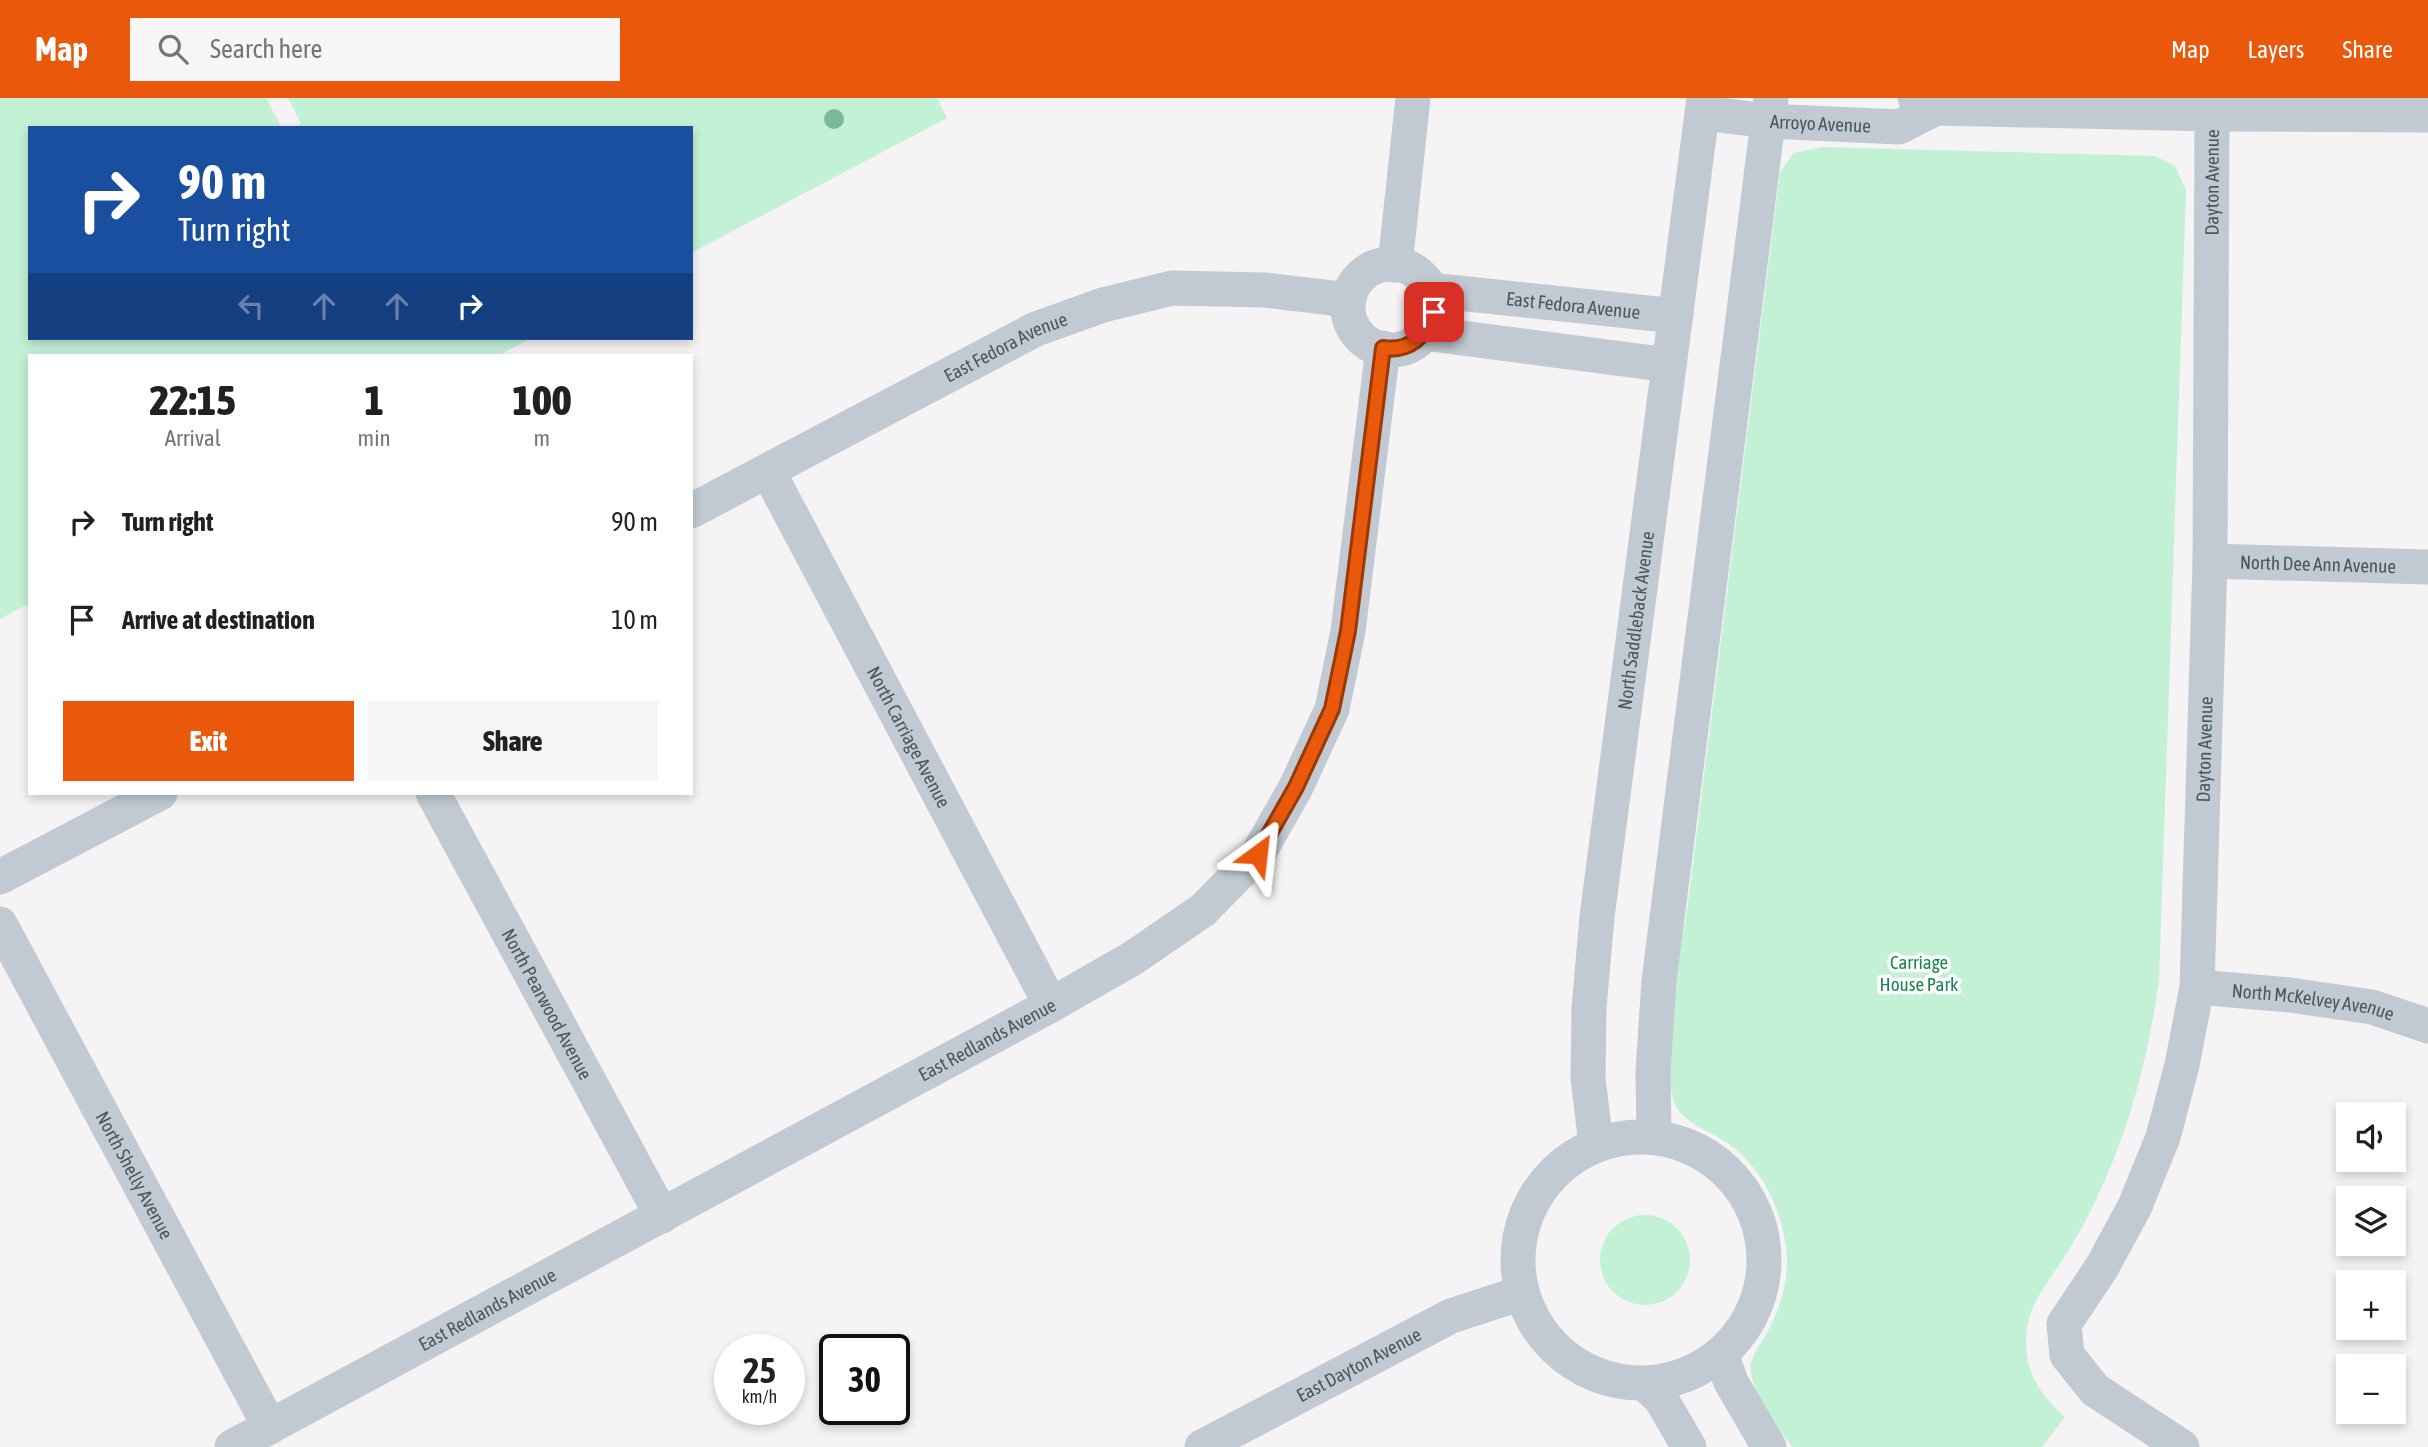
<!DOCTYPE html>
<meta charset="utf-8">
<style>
:root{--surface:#fff;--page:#f6f6f6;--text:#202124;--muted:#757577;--accent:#ea580c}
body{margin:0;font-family:"Asap Condensed",sans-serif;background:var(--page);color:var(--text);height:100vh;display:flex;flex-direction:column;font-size:26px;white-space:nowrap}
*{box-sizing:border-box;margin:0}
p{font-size:23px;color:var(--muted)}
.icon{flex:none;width:38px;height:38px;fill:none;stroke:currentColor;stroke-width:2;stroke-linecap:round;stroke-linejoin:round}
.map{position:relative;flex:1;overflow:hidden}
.drawer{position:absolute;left:28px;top:256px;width:665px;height:441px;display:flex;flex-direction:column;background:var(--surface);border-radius:0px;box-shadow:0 4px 10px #0003}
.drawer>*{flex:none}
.guide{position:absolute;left:28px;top:28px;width:665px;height:214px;border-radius:0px;box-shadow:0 4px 10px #0003;background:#1a4fa0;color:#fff;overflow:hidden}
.tools{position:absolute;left:2336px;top:1004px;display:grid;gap:14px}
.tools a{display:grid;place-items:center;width:70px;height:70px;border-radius:0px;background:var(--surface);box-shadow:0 4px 10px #0003;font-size:35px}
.speed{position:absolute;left:714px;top:1236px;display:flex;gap:14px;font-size:35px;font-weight:700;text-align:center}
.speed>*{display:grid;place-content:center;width:91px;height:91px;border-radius:50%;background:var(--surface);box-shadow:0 4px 10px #0003;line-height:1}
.speed small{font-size:18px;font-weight:400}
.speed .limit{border:4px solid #111;border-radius:10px;background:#fff;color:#111}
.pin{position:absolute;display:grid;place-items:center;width:60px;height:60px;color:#fff;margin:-30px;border-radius:14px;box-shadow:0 4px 10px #0006}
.me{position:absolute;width:77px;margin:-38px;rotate:30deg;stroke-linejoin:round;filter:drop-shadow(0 0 5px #0008)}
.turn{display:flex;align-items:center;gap:24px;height:147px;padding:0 35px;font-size:32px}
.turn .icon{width:91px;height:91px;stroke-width:2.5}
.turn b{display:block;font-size:49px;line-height:60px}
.lanes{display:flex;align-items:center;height:66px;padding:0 35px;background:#0003;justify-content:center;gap:35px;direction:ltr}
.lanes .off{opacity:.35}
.eta{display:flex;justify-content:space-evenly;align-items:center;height:119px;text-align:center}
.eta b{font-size:42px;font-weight:800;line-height:49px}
.cta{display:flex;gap:14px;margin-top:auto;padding:14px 35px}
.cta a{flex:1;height:80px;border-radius:0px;background:var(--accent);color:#fff;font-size:28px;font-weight:800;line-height:80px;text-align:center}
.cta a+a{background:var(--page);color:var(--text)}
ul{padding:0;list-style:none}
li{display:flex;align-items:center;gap:21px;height:98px;padding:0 35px}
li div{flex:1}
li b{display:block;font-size:26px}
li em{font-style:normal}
header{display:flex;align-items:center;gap:42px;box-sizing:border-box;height:98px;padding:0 35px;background:var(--accent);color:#fff}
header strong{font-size:33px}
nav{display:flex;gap:38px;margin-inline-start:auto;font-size:24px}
.search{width:490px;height:63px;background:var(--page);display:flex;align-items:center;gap:18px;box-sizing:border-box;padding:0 24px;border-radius:0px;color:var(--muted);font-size:26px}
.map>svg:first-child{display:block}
</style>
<header>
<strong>Map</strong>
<div class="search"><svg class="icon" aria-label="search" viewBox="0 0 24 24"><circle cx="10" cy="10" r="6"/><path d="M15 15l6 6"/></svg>Search here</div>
<nav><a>Map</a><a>Layers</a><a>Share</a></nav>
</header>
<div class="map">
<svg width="2428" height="1349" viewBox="0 0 2428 1349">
<rect width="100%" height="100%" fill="#f5f3f3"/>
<!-- green -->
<path fill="#c3f1d5" d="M0,0H266L282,30H30V240H532L499,257H30V505L0,521Z
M288,0H937L947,20L691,155V30H293L301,26Z
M1822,49L2155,58L2175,68L2186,92L2159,883C2148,960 2129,1034 2095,1104C2087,1121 2077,1138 2067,1155C2052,1179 2031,1202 2027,1230C2022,1269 2037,1294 2065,1319L2042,1349H1793C1779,1333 1746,1287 1751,1265C1753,1256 1761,1245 1766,1237C1778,1215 1788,1187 1787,1161C1785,1118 1764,1071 1729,1046C1712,1034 1689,1028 1677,1010C1658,980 1682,843 1688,805L1780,74L1794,55Z
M1600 1162a45 45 0 1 1 90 0a45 45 0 1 1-90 0Z"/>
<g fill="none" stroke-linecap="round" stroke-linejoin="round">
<!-- minor -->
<g stroke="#c1cad2" stroke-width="35">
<path d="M1915,0L1936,10L2212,16L2428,17"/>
<path id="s1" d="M1702,15L1768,23L1899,29L1936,10"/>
<circle cx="1391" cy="209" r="43"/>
<path d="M1395,167L1413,0"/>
<path id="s2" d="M1430,192L1676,218"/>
<path d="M1424,235L1669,267"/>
<path id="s3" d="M768,373L1051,907"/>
<path id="s4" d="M691,413L1036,231L1103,207L1172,190L1264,192L1349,202"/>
<path id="s5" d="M2210,463L2428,469"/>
<path id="s6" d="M433,695L662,1118"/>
<path d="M0,779L160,695"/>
<path id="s7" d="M0,826L270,1329"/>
<path id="s8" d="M2197,889L2290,897L2372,909L2428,928"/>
<path d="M1654,1038L1653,974L1659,883L1771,0"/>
<circle cx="1641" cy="1162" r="123"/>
<path id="s9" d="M1596,1046L1588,980L1589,910L1597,819L1704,0"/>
<path d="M1721,1256L1731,1284L1769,1349"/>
<path d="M1645,1286L1661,1301L1689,1349"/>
<path id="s10" d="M232,1349L1051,907L1133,860L1203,812L1258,756L1296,689L1332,611L1348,533L1383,250"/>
<path id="s11" d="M1202,1349L1451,1218L1522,1195"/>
<path id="s12" d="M2182,1349L2095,1292L2067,1257L2064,1226L2102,1169L2135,1108L2163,1039L2182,967L2197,889L2210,463L2212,16"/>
</g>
</g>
<!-- trees -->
<circle fill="#7bb799" cx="834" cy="21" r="10"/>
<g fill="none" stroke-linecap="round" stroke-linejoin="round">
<defs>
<path id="route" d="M1258,756L1296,689L1332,611L1348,533L1383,250C1410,254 1426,238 1434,214"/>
</defs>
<!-- route casing -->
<use href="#route" stroke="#983908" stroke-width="18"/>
<!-- route -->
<use href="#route" stroke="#ea580c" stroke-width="12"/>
</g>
<g text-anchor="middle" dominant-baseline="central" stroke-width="7" stroke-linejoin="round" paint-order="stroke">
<!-- street labels -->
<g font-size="19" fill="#4a5661" stroke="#fff">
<text stroke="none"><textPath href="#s1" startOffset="119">Arroyo Avenue</textPath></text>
<text stroke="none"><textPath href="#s12" startOffset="1351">Dayton Avenue</textPath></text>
<text stroke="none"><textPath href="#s2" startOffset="144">East Fedora Avenue</textPath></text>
<text stroke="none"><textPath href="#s4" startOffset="355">East Fedora Avenue</textPath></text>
<text stroke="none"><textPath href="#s5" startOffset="108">North Dee Ann Avenue</textPath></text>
<text stroke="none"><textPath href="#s9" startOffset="527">North Saddleback Avenue</textPath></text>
<text stroke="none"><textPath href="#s3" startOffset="301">North Carriage Avenue</textPath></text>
<text stroke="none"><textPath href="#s12" startOffset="784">Dayton Avenue</textPath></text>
<text stroke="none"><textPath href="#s6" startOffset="240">North Pearwood Avenue</textPath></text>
<text stroke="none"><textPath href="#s8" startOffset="117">North McKelvey Avenue</textPath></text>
<text stroke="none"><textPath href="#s10" startOffset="858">East Redlands Avenue</textPath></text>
<text stroke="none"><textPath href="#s7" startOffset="285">North Shelly Avenue</textPath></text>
<text stroke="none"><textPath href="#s10" startOffset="290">East Redlands Avenue</textPath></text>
<text stroke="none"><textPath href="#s11" startOffset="177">East Dayton Avenue</textPath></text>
</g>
<!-- park labels -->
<g font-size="19" fill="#17864f" stroke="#fff">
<text x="1919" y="864">Carriage<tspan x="1919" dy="22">House Park</tspan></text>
</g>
</g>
</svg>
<div class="tools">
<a><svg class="icon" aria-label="sound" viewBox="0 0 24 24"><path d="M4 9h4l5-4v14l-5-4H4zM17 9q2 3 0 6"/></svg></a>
<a><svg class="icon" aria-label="layers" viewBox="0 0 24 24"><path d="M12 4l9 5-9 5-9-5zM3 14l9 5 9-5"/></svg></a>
<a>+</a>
<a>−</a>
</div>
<div class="speed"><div>25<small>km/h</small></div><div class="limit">30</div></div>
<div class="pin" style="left:1434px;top:214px;background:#d93025"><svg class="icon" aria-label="arrive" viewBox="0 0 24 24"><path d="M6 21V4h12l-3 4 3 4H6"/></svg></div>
<svg class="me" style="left:1258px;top:756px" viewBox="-20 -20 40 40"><path d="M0-17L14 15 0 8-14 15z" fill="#ea580c" stroke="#fff" stroke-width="4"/></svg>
<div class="guide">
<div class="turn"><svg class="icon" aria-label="right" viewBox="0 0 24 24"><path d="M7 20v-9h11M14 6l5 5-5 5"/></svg><div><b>90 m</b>Turn right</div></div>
<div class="lanes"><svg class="icon off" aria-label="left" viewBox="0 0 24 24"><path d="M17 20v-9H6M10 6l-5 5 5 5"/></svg><svg class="icon off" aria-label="ahead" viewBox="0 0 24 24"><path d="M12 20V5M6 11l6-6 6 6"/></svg><svg class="icon off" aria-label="ahead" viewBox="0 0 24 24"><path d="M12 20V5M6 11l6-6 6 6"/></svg><svg class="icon" aria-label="right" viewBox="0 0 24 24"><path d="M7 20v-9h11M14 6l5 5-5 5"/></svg></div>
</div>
<section class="drawer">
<div class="eta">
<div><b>22:15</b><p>Arrival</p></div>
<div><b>1</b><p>min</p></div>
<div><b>100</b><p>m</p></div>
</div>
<ul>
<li><svg class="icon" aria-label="right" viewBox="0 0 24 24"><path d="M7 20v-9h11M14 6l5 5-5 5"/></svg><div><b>Turn right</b></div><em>90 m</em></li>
<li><svg class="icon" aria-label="arrive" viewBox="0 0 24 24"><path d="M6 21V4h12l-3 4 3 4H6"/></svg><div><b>Arrive at destination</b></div><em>10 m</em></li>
</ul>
<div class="cta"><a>Exit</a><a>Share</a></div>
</section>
</div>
